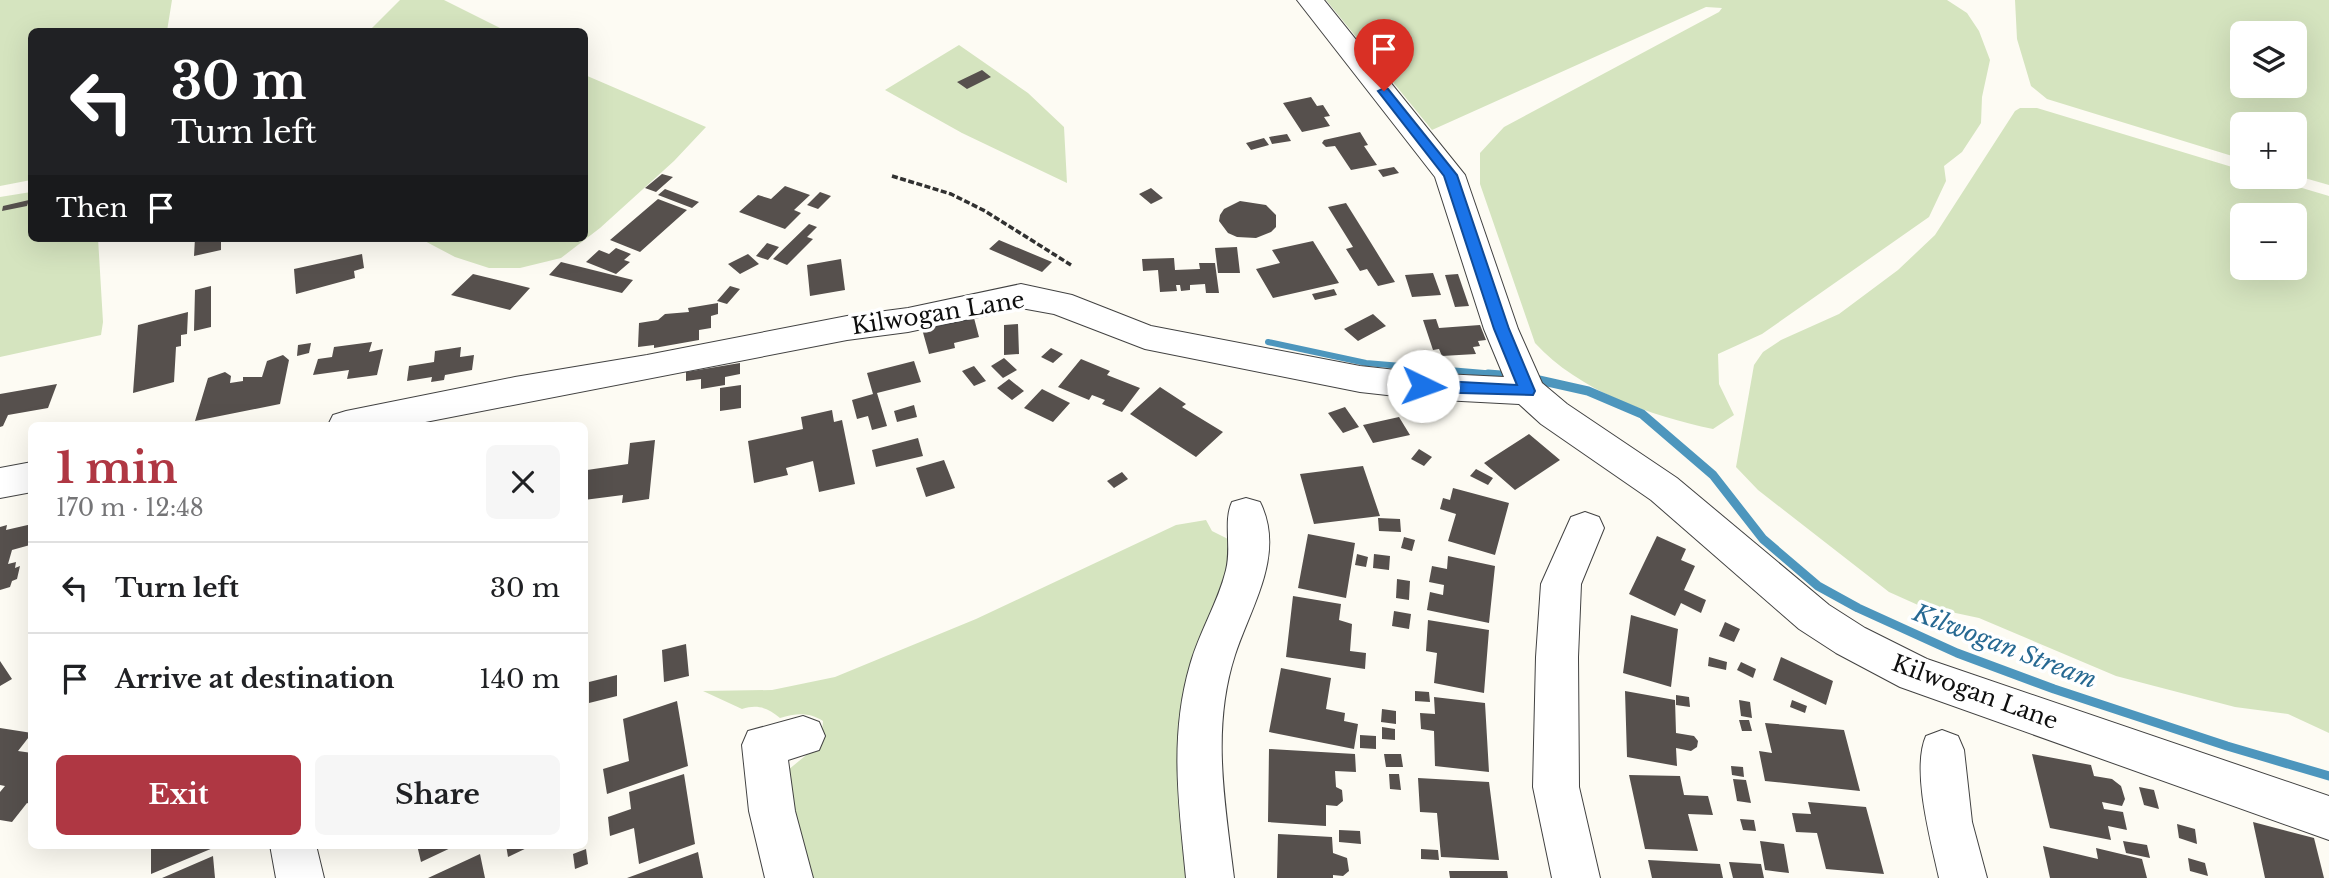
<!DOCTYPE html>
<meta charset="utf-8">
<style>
:root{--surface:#fff;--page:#f6f6f6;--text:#202124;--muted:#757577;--line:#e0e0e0;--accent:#af3743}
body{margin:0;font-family:"Libre Baskerville",serif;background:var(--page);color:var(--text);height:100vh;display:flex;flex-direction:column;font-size:26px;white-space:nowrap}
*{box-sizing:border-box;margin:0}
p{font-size:23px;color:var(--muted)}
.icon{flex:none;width:38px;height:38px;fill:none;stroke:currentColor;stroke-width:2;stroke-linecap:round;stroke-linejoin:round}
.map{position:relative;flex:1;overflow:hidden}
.side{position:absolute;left:28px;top:422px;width:560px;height:427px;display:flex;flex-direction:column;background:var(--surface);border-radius:10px;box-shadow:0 7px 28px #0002}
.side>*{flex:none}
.banner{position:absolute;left:28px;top:28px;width:560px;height:214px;border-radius:10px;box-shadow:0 7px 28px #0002;background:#202124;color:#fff;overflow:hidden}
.buttons{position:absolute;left:2230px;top:21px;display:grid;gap:14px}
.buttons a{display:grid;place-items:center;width:77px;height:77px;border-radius:10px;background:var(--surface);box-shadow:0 7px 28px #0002;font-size:35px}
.pin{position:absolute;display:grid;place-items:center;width:60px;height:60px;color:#fff;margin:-72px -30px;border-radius:50% 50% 50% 0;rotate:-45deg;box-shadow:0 0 7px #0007}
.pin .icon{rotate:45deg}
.me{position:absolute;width:77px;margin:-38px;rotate:93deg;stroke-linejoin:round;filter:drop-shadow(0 0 5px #0008)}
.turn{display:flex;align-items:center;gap:24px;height:147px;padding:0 28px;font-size:32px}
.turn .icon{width:91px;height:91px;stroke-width:2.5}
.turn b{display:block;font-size:49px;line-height:60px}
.then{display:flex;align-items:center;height:66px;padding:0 28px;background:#0003;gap:14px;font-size:26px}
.round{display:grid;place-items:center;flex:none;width:74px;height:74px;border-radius:10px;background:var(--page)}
.head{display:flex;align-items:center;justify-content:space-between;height:119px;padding:0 28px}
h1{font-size:42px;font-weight:700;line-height:52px;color:var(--accent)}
.button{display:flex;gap:14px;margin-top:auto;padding:14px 28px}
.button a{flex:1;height:80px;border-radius:10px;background:var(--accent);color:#fff;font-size:28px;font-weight:700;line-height:80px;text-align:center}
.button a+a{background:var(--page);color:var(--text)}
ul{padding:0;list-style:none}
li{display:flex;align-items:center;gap:21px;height:91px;padding:0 28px;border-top:2px solid var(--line)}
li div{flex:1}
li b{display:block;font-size:26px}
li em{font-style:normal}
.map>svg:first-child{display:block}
</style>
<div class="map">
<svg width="2329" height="878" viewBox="0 0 2329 878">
<rect width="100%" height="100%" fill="#fdfbf3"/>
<!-- green -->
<path fill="#d5e4bf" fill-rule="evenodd" d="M0,0H172L167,31L32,32L31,180L0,186Z
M400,0H444L506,31H369Z
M1326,0H1947L1967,13L1979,31L1990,60L1982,97L1981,123L1962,152L1944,166L1946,181L1929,217L1762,334L1718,354L1719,384L1734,415L1713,429C1651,416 1579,391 1535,343L1480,184V153L1504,127L1719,12L1722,8L1706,7L1432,130Z
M2015,0H2329V185L2294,175V124H2242V159L2047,99L2031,86L2017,39ZM2294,33V86H2242V33Z
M959,45L1028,93L1064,127L1067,183L962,133L885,90Z
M585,75L706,127L674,161L600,228L561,258L520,268H489L455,257L419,238H584Z
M2020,108H2037L2242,170V177H2265L2329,196V733L2288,714L2235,707L2116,676L1979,618L1918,605L1889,592L1758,490L1736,467L1754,365L1763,352L1781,340L1839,314L1898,270L1935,235L2015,111ZM2242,215H2294V268H2242Z
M31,192L32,238H98L103,322L101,335L0,357V197Z
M1206,520L1212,531L1234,542L1196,878H803L788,770L821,743L823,721C809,712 796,713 780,718C768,708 758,704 742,709L703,691L772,690L835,677L976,619L1176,525Z"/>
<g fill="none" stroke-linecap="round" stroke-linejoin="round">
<!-- stream-far1 -->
<path stroke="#4d96bd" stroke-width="6" d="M1268,342L1366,363L1508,375"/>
<!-- stream -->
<path stroke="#4d96bd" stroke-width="9" d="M1488,374L1514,376
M1530,378L1588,391L1642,414L1713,475L1763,539L1818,586L1858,608L1957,653L2054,689L2227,746L2329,776"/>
</g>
<!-- building -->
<path fill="#56504d" d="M982,70L991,77L967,89L957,82Z
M1311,97L1317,106L1323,105L1330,116L1324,117L1330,126L1302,132L1283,103Z
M1360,132L1368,145L1364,146L1377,165L1351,170L1335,146L1326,147L1322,143L1324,140Z
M1287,134L1291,141L1272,144L1269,137Z
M1264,138L1269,145L1251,150L1246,143Z
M1394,167L1399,173L1383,177L1378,170Z
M662,174L673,177L656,192L645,188Z
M785,186L810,195L794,210L801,213L785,229L739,212L758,195L771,199Z
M1151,188L1163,198L1151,204L1139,194Z
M665,189L699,202L692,208L658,195Z
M820,192L831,196L818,209L807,205Z
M658,199L687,210L640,252L610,240Z
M29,200L27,206L2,211L3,206Z
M1240,201L1266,205L1276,215V227L1271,232L1256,238L1237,237L1228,233L1219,221L1220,215L1224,209Z
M1346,203L1371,243L1395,282L1378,286L1367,269L1360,271L1346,249L1353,247L1328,207Z
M809,224L817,227L807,237L813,239L787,265L773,259Z
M195,238H221V250L194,256Z
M999,240L1052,262L1042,272L989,249Z
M1313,241L1339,283L1273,298L1256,269L1280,263L1272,250Z
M767,243L779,247L768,260L756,256Z
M1237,247L1240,273H1218L1215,248Z
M616,248L631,254L624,260L630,262L616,274L586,262L599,250L609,254Z
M362,254L364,268L354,271L355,278L296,294L294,269Z
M748,254L759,264L740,274L728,264Z
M1174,258L1175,270L1200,269L1199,263H1215L1219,293H1206L1205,284L1190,285V290L1181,291L1180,285H1176L1177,291L1160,292L1158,270L1143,271L1142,259Z
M841,259L845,290L810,296L807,265Z
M561,262L633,280L622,293L549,275Z
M1433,273L1441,295L1412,297L1405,275Z
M473,274L530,288L510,310L451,295Z
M1458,274L1469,306L1455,307L1445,275Z
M211,286V327L194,331L195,290Z
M730,286L740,289L727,304L717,301Z
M1334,289L1337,295L1315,300L1312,294Z
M718,303V314L711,316V328L699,330V340L654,348V345L638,347L639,323L658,320L665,314L689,312L688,308Z
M188,312L187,334L181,335V346L176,347L174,382L133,393L138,325Z
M1373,314L1386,326L1358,341L1344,329Z
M974,318L979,337L954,343L955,348L929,354L922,329Z
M1436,319L1439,328L1480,325L1486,340L1478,341L1480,346L1473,347L1476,354L1442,356L1439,349L1433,350L1423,320Z
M1018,324L1019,354L1004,355V325Z
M372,342L369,352L383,349L377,375L347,379L349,370L313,375L318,359L332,357L334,347Z
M311,343L309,353L297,356L298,345Z
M461,347L460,357L474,355L472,370L445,375L444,380L431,382L432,377L407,381L409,366L434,362L435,351Z
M1051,348L1063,354L1053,363L1041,357Z
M283,355L289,360L280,404L195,421L208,378L225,372L231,376L230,383L243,381V377H262L267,361Z
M1004,358L1017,370L1003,378L991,366Z
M1081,359L1110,371L1107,375L1140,388L1122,412L1102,404L1105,400L1092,395L1089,400L1058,387Z
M914,361L921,382L877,393L887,426L872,430L868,416L857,419L852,400L873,394L867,373Z
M740,363V374L725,377V385L701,389V379L686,381V372Z
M974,366L986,381L974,386L962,371Z
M1009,379L1024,391L1012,400L997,388Z
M57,384L48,408L8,415L3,426L0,427V394Z
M741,385V408L720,411V388Z
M1160,387L1186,404L1182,407L1223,432L1196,457L1130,414Z
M1042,389L1070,403L1053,422L1024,408Z
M914,405L917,417L897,422L894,411Z
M1345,407L1359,427L1343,433L1328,413Z
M832,410L834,422L842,420L855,484L819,492L813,461L786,468L788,475L754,483L748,441L803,429L801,417Z
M1399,417L1410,435L1373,443L1363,425Z
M1529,434L1560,460L1515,490L1484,463Z
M918,438L923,456L876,467L872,450Z
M655,440L649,499L622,503L623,495L584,500V478L587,470L628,464L630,443Z
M1419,449L1432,457L1424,466L1411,459Z
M944,460L955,488L926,497L916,468Z
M1363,466L1380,516L1314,524L1300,474Z
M1476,469L1493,478L1488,485L1470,476Z
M1122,472L1128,479L1114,488L1107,481Z
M1453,488L1509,503L1495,555L1448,541L1456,514L1440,509L1443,498L1450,500Z
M1378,518L1400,519L1401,532L1379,531Z
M32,524L30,545L12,550L8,564L16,562L15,568L20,566L17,579L12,581L10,587L0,590V527L7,525L6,530Z
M1308,534L1355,543L1346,598L1298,588Z
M1657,536L1686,549L1681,560L1695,566L1684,590L1706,600L1701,613L1681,603L1675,616L1629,594Z
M1404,537L1415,540L1412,551L1401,548Z
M1357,554L1368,557L1366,567L1355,565Z
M1374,554L1390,556L1389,570L1373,568Z
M1448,556L1495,566L1489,623L1427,610L1430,592L1443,595L1444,585L1429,582L1432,566L1447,569Z
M1397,579L1410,581L1409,600L1396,598Z
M1293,596L1341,604L1339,620L1352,624L1350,651L1366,653L1365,669L1286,657Z
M1394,611L1411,614L1409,629L1392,626Z
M1631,615L1678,629L1671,687L1623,673Z
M1428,620L1489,630L1484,693L1434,683L1437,653L1426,651Z
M1725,622L1740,629L1734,642L1719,636Z
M686,644L689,676L664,682L662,650Z
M1709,657L1727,662L1726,670L1708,666Z
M1781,657L1833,681L1826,705L1773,680Z
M0,661L12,679L0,686Z
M1741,662L1756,669L1753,678L1737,670Z
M1281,668L1331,678L1326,709L1345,713L1344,721L1358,724L1354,749L1269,732Z
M617,675V696L589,703V682Z
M1415,691L1429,692L1430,702L1415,701Z
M1625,691L1675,700L1676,733L1694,736L1698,741L1697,747L1691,751L1676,748L1677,766L1627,757Z
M1676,695L1689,697L1690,707L1676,705Z
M1434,697L1485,703L1489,772L1435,766L1434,731L1421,729L1420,713L1435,714Z
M1739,700L1750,702L1752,718L1741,716Z
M1792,700L1807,706L1805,713L1790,707Z
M677,701L688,766L607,794L603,769L629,761L623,719Z
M1382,709L1396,711V724L1381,722Z
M1739,720H1749L1752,731H1742Z
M1765,723L1844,730L1860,791L1765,781L1759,751L1772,753Z
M1382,727L1395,729V740L1382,739Z
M0,728L32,733L18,751L32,753V805L27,803L12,822L0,820V792L5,786L0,785Z
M1360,735L1376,736V749L1360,748Z
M1269,749L1355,754L1356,772L1335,771L1336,787L1342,790L1343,801L1337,806L1326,805V826L1268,822Z
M1384,754H1401L1403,767H1386Z
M2032,754L2091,765L2094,776L2112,779L2121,786L2125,799L2122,806L2102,802L2104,809L2123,812L2127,830L2108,826L2111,840L2050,828Z
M1731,766L1743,767L1744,777L1732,775Z
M684,774L695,844L639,864L634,828L610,836L608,817L631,809L629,792Z
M1389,774H1399L1401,790L1390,789Z
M1629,775L1680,776L1684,795L1708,796L1713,815L1688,814L1698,851L1645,849Z
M1418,778L1489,782L1499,860L1441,857L1437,813L1420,812Z
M1733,779L1746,780L1751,803L1737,801Z
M2139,787L2154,790L2159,809L2144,805Z
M1808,802L1866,807L1884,874L1826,869L1817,833L1796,832L1792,813L1811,814Z
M1740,819L1754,820L1756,831L1743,830Z
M2253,822L2314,838L2324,878H2265Z
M2177,824L2195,829L2197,844L2179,838Z
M1339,830L1360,831L1361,844L1339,842Z
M1278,834L1332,837L1333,853L1347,858L1349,871L1343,876L1333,875V878H1277Z
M1760,841L1784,844L1789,873L1765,870Z
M2123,841L2147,845L2150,858L2126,853Z
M151,845H213V848L151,874Z
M417,845H457L421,862Z
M506,845H533L508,857Z
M2043,846L2098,859L2096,848L2142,859L2147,878H2050Z
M586,849L588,864L575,869L573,854Z
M1421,849L1438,850L1439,860L1421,859Z
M698,852L703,878H627Z
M480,854L485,878H428Z
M213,856L215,878H162Z
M2188,858L2205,863L2208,876L2190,871Z
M1648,860L1720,864L1723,878H1652Z
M1729,862L1761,864L1764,878H1733Z
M1449,871H1507L1508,878H1450Z"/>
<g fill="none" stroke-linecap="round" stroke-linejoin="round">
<defs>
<path id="minor" d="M1297,0H1324L1465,175L1518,329L1542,383L1567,404L1677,478L1829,605L1865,628L1927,659L2329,796V840L1900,687L1836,653L1799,629L1651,500L1541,424L1519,404L1423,399L1360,392L1145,349L1054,314L1021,308L908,332L847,340L410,425H328L333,415L346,411L515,377L647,355L847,316L908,308L1021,284L1072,295L1151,326L1360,366L1423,373L1504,377L1484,329L1435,177Z
M32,462V492L0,498V468Z
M1246,498L1260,502C1286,554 1251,606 1235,655C1211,729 1225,803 1234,878H1186C1179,805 1169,737 1190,665C1199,632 1218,603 1226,570C1232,547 1223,521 1232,502Z
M1585,512L1599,517L1604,528L1581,584L1578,657L1579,787L1600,878H1552L1533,787L1536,657L1541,584L1571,517Z
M803,716L819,722L825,736L819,750L788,760L795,811L813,878H765L749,811L742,745L748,731Z
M1942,730L1958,736L1964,750L1972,822L1987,878H1939C1931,841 1911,770 1926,736Z
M270,845H316L324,878H276Z"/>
</defs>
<!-- minor casing -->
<use href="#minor" stroke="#424242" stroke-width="2"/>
<!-- path -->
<path stroke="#313131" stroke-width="3.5" stroke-dasharray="6 2.5" stroke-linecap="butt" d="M892,176L951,194L985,211L1071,265"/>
<!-- minor -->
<use href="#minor" fill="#fff" fill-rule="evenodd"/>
</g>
<!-- route -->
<path fill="#1a73e8" stroke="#114b97" stroke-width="2" d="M1384,88L1388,89L1457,175L1509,329L1535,391L1533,395L1423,392L1415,386L1423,380L1517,385L1494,329L1444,176L1378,91Z"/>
<g text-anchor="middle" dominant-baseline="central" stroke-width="7" stroke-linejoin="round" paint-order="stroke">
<!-- street labels -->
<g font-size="23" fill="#0f0f0f" stroke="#fff">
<text transform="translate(938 313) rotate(-9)">Kilwogan Lane</text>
<text transform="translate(1975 692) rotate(20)">Kilwogan Lane</text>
</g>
<!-- water labels -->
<g font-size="24" font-style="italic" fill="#276992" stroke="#fff">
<text transform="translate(2005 646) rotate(21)">Kilwogan Stream</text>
</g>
</g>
</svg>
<div class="buttons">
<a><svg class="icon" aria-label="layers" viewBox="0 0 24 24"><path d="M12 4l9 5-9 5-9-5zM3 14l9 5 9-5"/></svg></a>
<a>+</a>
<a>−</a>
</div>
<div class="pin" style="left:1384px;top:91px;background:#d93025"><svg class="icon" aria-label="arrive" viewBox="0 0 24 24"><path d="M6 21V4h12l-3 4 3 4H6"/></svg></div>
<svg class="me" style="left:1423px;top:386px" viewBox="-20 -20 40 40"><circle r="19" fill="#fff"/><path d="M0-13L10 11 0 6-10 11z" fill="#1a73e8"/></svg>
<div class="banner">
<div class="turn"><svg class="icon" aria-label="left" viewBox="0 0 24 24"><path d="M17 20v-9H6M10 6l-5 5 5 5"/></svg><div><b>30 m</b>Turn left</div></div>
<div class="then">Then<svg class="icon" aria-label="arrive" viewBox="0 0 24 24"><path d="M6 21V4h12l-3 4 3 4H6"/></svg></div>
</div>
<section class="side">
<div class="head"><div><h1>1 min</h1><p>170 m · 12:48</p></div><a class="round"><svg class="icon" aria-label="close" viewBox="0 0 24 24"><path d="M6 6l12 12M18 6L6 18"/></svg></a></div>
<ul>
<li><svg class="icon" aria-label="left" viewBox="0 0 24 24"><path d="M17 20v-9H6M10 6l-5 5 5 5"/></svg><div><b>Turn left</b></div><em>30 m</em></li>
<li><svg class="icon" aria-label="arrive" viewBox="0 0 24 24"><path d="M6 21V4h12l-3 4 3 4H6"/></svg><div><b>Arrive at destination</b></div><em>140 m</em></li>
</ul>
<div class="button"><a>Exit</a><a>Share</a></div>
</section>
</div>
